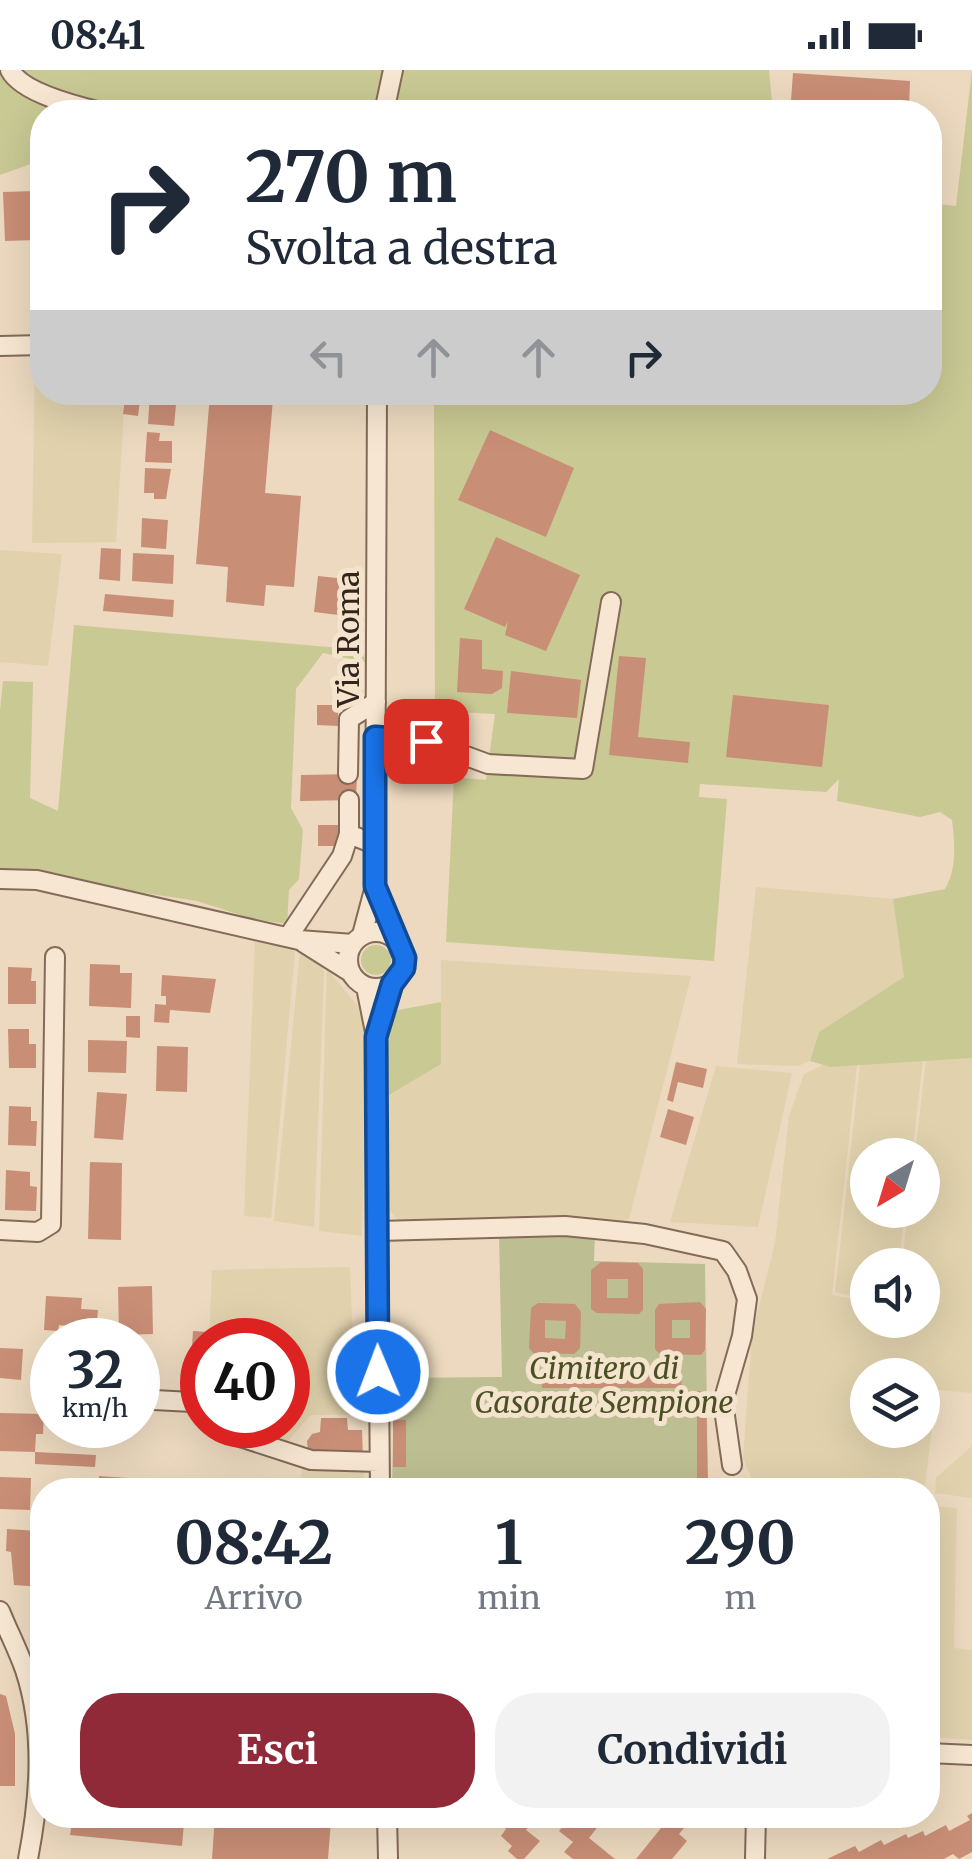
<!DOCTYPE html>
<html lang="it">
<style>
:root{--surface:#fff;--page:#f2f2f3;--text:#1f2937;--muted:#747a83;--accent:#912a38}
body{margin:0;font-family:Merriweather,serif;background:var(--page);color:var(--text);height:100vh;display:flex;flex-direction:column;font-size:38px;white-space:nowrap}
*{box-sizing:border-box;margin:0}
p{font-size:32px;color:var(--muted)}
.icon{flex:none;width:55px;height:55px;fill:none;stroke:currentColor;stroke-width:2;stroke-linecap:round;stroke-linejoin:round}
.map{position:relative;flex:1;overflow:hidden}
.details{position:absolute;left:30px;top:1408px;width:910px;height:350px;display:flex;flex-direction:column;background:var(--surface);border-radius:40px;box-shadow:0 10px 40px #0002}
.details>*{flex:none}
.hud{position:absolute;left:30px;top:30px;width:912px;height:305px;border-radius:40px;box-shadow:0 10px 40px #0002;background:#fff;color:var(--text);overflow:hidden}
.needle{width:65px;rotate:218deg}
.controls{position:absolute;left:850px;top:1068px;display:grid;gap:20px}
.controls a{display:grid;place-items:center;width:90px;height:90px;border-radius:50%;background:var(--surface);box-shadow:0 10px 40px #0002;font-size:50px}
.speed{position:absolute;left:30px;top:1248px;display:flex;gap:20px;font-size:50px;font-weight:700;text-align:center}
.speed>*{display:grid;place-content:center;width:130px;height:130px;border-radius:50%;background:var(--surface);box-shadow:0 10px 40px #0002;line-height:1}
.speed small{font-size:25px;font-weight:400}
.speed .limit{border:15px solid #d22;background:#fff;color:#111}
.pin{position:absolute;display:grid;place-items:center;width:85px;height:85px;color:#fff;margin:-42px;border-radius:20px;box-shadow:0 5px 15px #0006}
.me{position:absolute;width:110px;margin:-55px;rotate:359deg;stroke-linejoin:round;filter:drop-shadow(0 0 8px #0008)}
.turn{display:flex;align-items:center;gap:35px;height:210px;padding:0 50px;font-size:45px}
.turn .icon{width:130px;height:130px;stroke-width:2.5}
.turn b{display:block;font-size:70px;line-height:85px}
.lanes{display:flex;align-items:center;height:95px;padding:0 50px;background:#0003;justify-content:center;gap:50px;direction:ltr}
.lanes .off{opacity:.35}
.eta{display:flex;justify-content:space-evenly;align-items:center;height:170px;text-align:center}
.eta b{font-size:60px;font-weight:700;line-height:70px}
.cta{display:flex;gap:20px;margin-top:auto;padding:20px 50px}
.cta a{flex:1;height:115px;border-radius:40px;background:var(--accent);color:#fff;font-size:40px;font-weight:700;line-height:115px;text-align:center}
.cta a+a{background:var(--page);color:var(--text)}
.status{display:flex;justify-content:space-between;align-items:center;height:70px;padding:0 50px;background:var(--surface);direction:ltr}
.status svg{height:28px;fill:currentColor}
.map>svg:first-child{display:block}
</style>
<div class="status"><b>08:41</b><svg viewBox="0 0 49 12"><path d="M0 12V9h3v3zM5 12V6h3v6zM10 12V3h3v9zM15 12V0h3v12zM26 1h20v11H26zM47 4h2v5h-2z"/></svg></div>
<div class="map">
<svg width="972" height="1789" viewBox="0 0 972 1789">
<rect width="100%" height="100%" fill="#ecd9bf"/>
<!-- farmland -->
<path fill="#e1d2ad" fill-rule="evenodd" d="M35,286H42V322L125,323L116,472L32,473Z
M0,480L62,484L48,596L0,592Z
M756,817L893,829L904,907L819,962L810,991L798,996L737,994Z
M255,871L295,881L271,1148L244,1146Z
M300,882L323,896L324,904L314,1157L274,1151Z
M441,890L691,906L627,1157L421,1152L397,1149L387,1137L389,1025L441,993Z
M327,899L357,935L367,965L362,1166L319,1161Z
M972,988V1323L937,1320L925,1415L921,1420H851L753,1412L743,1388L752,1264L775,1173L789,1046L804,1004L823,995H857L832,1225L867,1232L868,1250H922V1195H902L908,1140H922V1085H915L926,990ZM868,1305H922V1360H868Z
M923,990L912,1085H868V1140H905L899,1195H868L867,1229L835,1222L860,995Z
M716,996L792,1003L758,1157L670,1152Z
M350,1197L355,1325L366,1326V1345H311L286,1373L225,1355H288V1270H209L212,1200Z
M972,1376V1428L935,1423L936,1408Z
M302,1396L364,1398V1420H300Z
M928,1436L957,1438L954,1578L972,1580V1670L928,1667Z"/>
<!-- green -->
<path fill="#c9c994" d="M0,0H769L773,42H253L151,37L134,42H42V90L0,105Z
M972,0V988L830,997L810,991L819,962L904,907L893,829L945,819C957,799 955,774 952,750L940,742L920,747L837,731L839,709L826,722L700,714L699,727L727,729L714,891L446,872L454,707L486,710L495,644L435,641L434,323L930,322V133L956,136Z
M74,555L352,579L364,584L365,592L323,583L296,619L291,738L303,760L299,809L289,820L287,854L253,849L197,831L0,801V641L3,611L33,612L30,728L58,741Z
M361 890a15 15 0 1 1 30 0a15 15 0 1 1-30 0Z
M441,932V994L389,1025L387,957L393,941Z"/>
<!-- cemetery -->
<path fill="#bebe93" d="M595,1162L594,1191L705,1194L708,1420H392L394,1308L502,1307L499,1164Z"/>
<!-- building -->
<path fill="#c98e76" fill-rule="evenodd" d="M793,3L910,11L909,38L791,30Z
M35,121L36,147H42V185H37V170L5,171L3,122Z
M126,322H141L138,346L123,344Z
M150,322L177,324L174,356L148,354Z
M210,324L273,329L265,423L301,426L294,517L266,515L264,536L226,532L228,497L196,494Z
M490,360L574,398L546,467L458,430Z
M147,362L160,363L159,371H172V393L145,392Z
M145,398L171,399L166,429H154V423H144Z
M142,448L168,450L166,479L141,477Z
M496,467L580,505L546,581L505,565L508,551L505,557L464,539Z
M101,478L121,479L120,511L99,509Z
M133,483L174,485L173,514L132,511Z
M318,506L346,509L343,534H348L347,546L314,542Z
M105,524L174,530L173,547L103,541Z
M460,568L482,570V599L503,601L502,618L492,624L457,622Z
M619,586L646,588L638,667L690,672L688,693L609,685Z
M511,601L581,610L577,648L507,643Z
M733,625L829,635L822,697L726,687Z
M317,635H338V656L317,655Z
M357,704L356,730L300,731L301,705Z
M318,755H339V776H318Z
M90,894L120,895V903H132L131,938L89,936Z
M8,897L32,898L31,911H36V934H8Z
M162,905L216,909L210,943L170,940L169,953L154,952L155,934L166,935V926H161Z
M126,946H140V968L126,967Z
M8,959H29V974H36V998H9Z
M88,970L127,971L126,1003L88,1002Z
M157,976L188,977L187,1022L156,1021Z
M676,992L707,999L703,1018L678,1012L673,1032L667,1030Z
M97,1022L127,1024L123,1070L94,1068Z
M9,1036L31,1037V1051H37L36,1076L8,1075Z
M668,1039L694,1047L686,1075L660,1067Z
M90,1092L122,1093L121,1170L88,1169Z
M6,1100L30,1102V1116L37,1117L36,1141L5,1140Z
M601,1192L638,1193L643,1199V1240L639,1244L597,1243L591,1239V1200ZM607,1209H628V1228H607Z
M152,1216L153,1264L119,1265L118,1217Z
M46,1226L82,1228L81,1239L98,1240L96,1263L69,1261V1256L59,1255L58,1261L44,1260Z
M700,1232L706,1239L705,1280L701,1285L660,1284L655,1279V1240L659,1234ZM672,1250H690V1268H672Z
M538,1233L575,1234L581,1242L580,1278L574,1284L533,1283L529,1278L531,1238ZM545,1250L566,1251L565,1269L545,1268Z
M193,1261L208,1262V1270H202V1309L190,1308Z
M0,1278L23,1279L21,1310L0,1308Z
M43,1287H52V1317H42Z
M138,1288H152L153,1325H138Z
M541,1306L681,1307L682,1318H542Z
M697,1321L706,1322L708,1420H697Z
M0,1343L44,1344L43,1364H36L35,1382L0,1381Z
M321,1348H347L348,1360H362L363,1388L308,1381L307,1371L312,1364L320,1362Z
M393,1350H406V1397H393Z
M35,1382L96,1385L95,1397L35,1394Z
M99,1406L142,1409L141,1420H99Z
M0,1407L31,1408L30,1440L0,1439Z
M7,1459L39,1461L42,1517L14,1515L11,1482L6,1481Z
M0,1624L6,1626L15,1664V1716H0Z
M972,1743V1782L959,1789L953,1784L944,1789H827L855,1776L859,1782L881,1770L884,1775L906,1764L908,1768L923,1761L925,1766L946,1755L949,1761L970,1750L967,1746Z
M73,1745L184,1753L182,1776L70,1765Z
M215,1745L331,1751L328,1789H212Z
M501,1745H521L531,1754L526,1760L540,1771L524,1789H517L508,1781L512,1776L501,1766L506,1759L496,1750Z
M572,1745H607L589,1768L615,1789H573L564,1782L573,1772L559,1761Z
M662,1745H680L689,1752L679,1764L687,1771L672,1789H636L661,1758L655,1753Z"/>
<g fill="none" stroke-linecap="round" stroke-linejoin="round">
<defs>
<path id="minor" d="M10,0C22,23 76,36 101,42
M384,42L393,0
M0,276L42,275
M375,667L425,671L488,694L583,699L611,532
M348,704L349,649L376,632
M349,730V764L374,774
M0,809L37,810L299,870L353,874
M348 890a28 28 0 1 1 56 0a28 28 0 1 1-56 0Z
M362,865L375,816L377,322
M288,867L342,786L349,764
M304,873L350,902
M366,917L376,967L380,1420
M0,1160L38,1162L51,1154L55,887
M378,1161L565,1156L645,1164L723,1181L737,1201L747,1229L742,1266L723,1332L732,1395
M154,1330L192,1332L202,1336
M217,1355L228,1363L311,1390L379,1392
M0,1541C8,1561 18,1580 25,1600C45,1661 40,1727 28,1789
M928,1683L972,1685
M387,1745L388,1789
M755,1789L756,1745"/>
</defs>
<!-- minor casing -->
<use href="#minor" stroke="#846a58" stroke-width="22"/>
<!-- minor -->
<use href="#minor" stroke="#f7e7d2" stroke-width="18"/>
</g>
<g fill="none" stroke-linecap="round" stroke-linejoin="round">
<defs>
<path id="route" d="M378,1302L376,967L392,914L404,898L405,888L375,816V667L426,671"/>
</defs>
<!-- route casing -->
<use href="#route" stroke="#114b97" stroke-width="25"/>
<!-- route -->
<use href="#route" stroke="#1a73e8" stroke-width="18"/>
</g>
<g text-anchor="middle" dominant-baseline="central" stroke-width="10" stroke-linejoin="round" paint-order="stroke">
<!-- street labels -->
<g font-size="30" fill="#34251c" stroke="#f4e4ce">
<text transform="translate(348 569) rotate(-90)">Via Roma</text>
</g>
<!-- park labels -->
<g font-size="30" font-style="italic" fill="#4a5023" stroke="#f4e4ce">
<text x="604" y="1298">Cimitero di<tspan x="604" dy="34">Casorate Sempione</tspan></text>
</g>
</g>
</svg>
<div class="controls">
<a><svg class="needle" viewBox="-14 -14 28 28"><path d="M0-13l5 13h-10z" fill="#e53935"/><path d="M0 13l5-13h-10z" fill="#747a83"/></svg></a>
<a><svg class="icon" aria-label="sound" viewBox="0 0 24 24"><path d="M4 9h4l5-4v14l-5-4H4zM17 9q2 3 0 6"/></svg></a>
<a><svg class="icon" aria-label="layers" viewBox="0 0 24 24"><path d="M12 4l9 5-9 5-9-5zM3 14l9 5 9-5"/></svg></a>
</div>
<div class="speed"><div>32<small>km/h</small></div><div class="limit">40</div></div>
<div class="pin" style="left:426px;top:671px;background:#d93025"><svg class="icon" aria-label="arrive" viewBox="0 0 24 24"><path d="M6 21V4h12l-3 4 3 4H6"/></svg></div>
<svg class="me" style="left:378px;top:1302px" viewBox="-20 -20 40 40"><circle r="17" fill="#1a73e8" stroke="#fff" stroke-width="3"/><path d="M0-11L8 9 0 5-8 9z" fill="#fff"/></svg>
<div class="hud">
<div class="turn"><svg class="icon" aria-label="right" viewBox="0 0 24 24"><path d="M7 20v-9h11M14 6l5 5-5 5"/></svg><div><b>270 m</b>Svolta a destra</div></div>
<div class="lanes"><svg class="icon off" aria-label="left" viewBox="0 0 24 24"><path d="M17 20v-9H6M10 6l-5 5 5 5"/></svg><svg class="icon off" aria-label="ahead" viewBox="0 0 24 24"><path d="M12 20V5M6 11l6-6 6 6"/></svg><svg class="icon off" aria-label="ahead" viewBox="0 0 24 24"><path d="M12 20V5M6 11l6-6 6 6"/></svg><svg class="icon" aria-label="right" viewBox="0 0 24 24"><path d="M7 20v-9h11M14 6l5 5-5 5"/></svg></div>
</div>
<section class="details">
<div class="eta">
<div><b>08:42</b><p>Arrivo</p></div>
<div><b>1</b><p>min</p></div>
<div><b>290</b><p>m</p></div>
</div>
<div class="cta"><a>Esci</a><a>Condividi</a></div>
</section>
</div>
